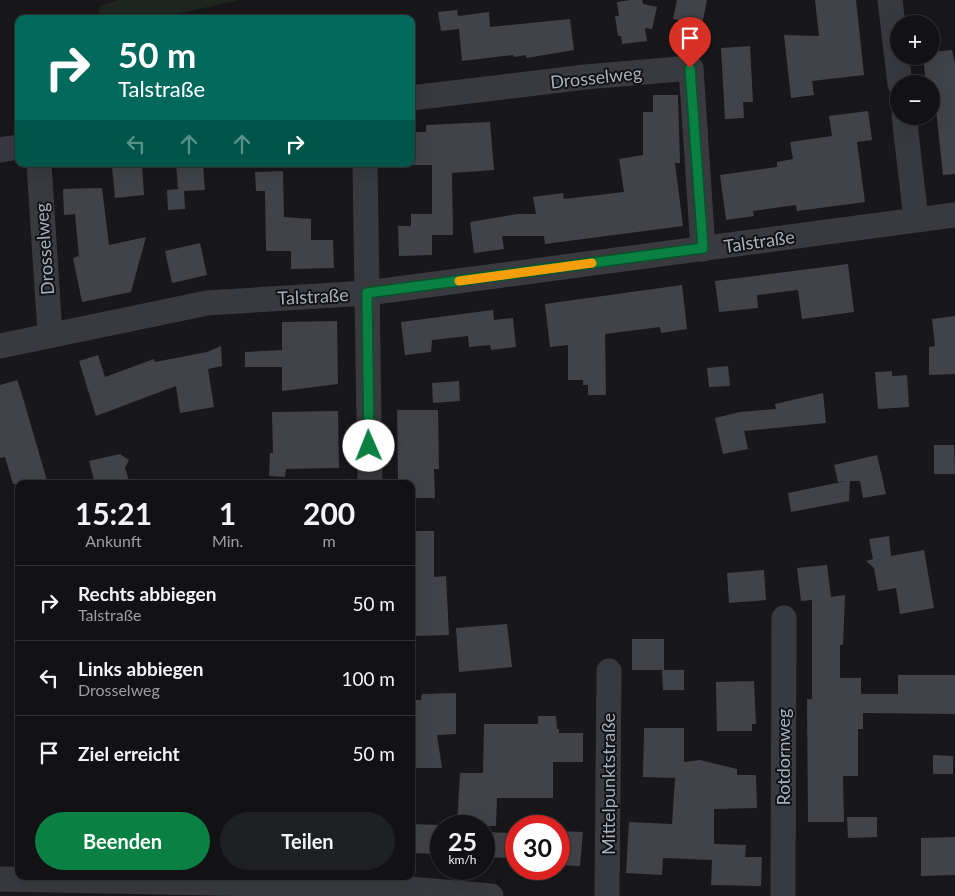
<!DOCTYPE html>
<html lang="de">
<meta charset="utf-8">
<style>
:root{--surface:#121214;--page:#1f2022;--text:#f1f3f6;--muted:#9c9ea0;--line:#313234;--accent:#0b8043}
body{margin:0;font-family:Lato,sans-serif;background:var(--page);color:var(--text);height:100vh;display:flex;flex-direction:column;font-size:19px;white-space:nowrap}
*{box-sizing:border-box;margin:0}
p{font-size:16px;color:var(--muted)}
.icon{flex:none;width:28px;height:28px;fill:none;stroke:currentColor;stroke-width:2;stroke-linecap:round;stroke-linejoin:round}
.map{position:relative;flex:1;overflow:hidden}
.details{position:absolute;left:15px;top:480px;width:400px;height:400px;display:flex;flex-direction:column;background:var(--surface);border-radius:10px;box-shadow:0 5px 20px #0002,0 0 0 1px var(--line)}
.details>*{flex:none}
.guide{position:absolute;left:15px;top:15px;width:400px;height:152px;border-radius:10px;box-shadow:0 5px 20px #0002,0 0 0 1px var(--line);background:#00695c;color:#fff;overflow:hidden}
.tools{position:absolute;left:890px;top:15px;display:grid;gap:10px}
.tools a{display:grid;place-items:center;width:50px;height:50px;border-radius:50%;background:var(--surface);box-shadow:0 5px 20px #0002,0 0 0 1px var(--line);font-size:25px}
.speed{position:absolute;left:430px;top:815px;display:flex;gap:10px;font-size:25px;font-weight:700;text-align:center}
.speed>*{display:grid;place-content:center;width:65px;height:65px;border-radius:50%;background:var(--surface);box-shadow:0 5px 20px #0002,0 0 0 1px var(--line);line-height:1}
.speed small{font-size:12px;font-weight:400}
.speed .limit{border:8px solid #d22;background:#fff;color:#111}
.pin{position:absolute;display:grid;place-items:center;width:42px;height:42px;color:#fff;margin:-51px -21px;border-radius:50% 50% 50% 0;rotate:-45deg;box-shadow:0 0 5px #0007}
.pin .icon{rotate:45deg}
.me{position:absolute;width:55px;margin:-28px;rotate:359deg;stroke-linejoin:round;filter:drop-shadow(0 0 4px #0008)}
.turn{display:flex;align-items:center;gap:18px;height:105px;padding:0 20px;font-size:22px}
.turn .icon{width:65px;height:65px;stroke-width:2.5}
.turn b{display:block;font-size:35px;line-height:42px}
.lanes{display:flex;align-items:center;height:48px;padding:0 20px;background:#0003;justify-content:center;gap:25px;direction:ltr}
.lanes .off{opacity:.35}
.eta{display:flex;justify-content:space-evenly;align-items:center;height:85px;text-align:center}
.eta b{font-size:30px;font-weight:700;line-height:35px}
.action{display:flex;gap:10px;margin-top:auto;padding:10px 20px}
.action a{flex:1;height:58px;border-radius:30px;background:var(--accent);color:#fff;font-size:20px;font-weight:700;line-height:58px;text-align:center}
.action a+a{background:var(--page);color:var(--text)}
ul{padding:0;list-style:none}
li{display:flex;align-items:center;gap:15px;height:75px;padding:0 20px;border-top:1px solid var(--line)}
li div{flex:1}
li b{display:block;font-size:19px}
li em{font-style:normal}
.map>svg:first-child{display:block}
</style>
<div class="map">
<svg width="955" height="896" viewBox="0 0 955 896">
<rect width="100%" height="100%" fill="#18181b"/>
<!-- green -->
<path fill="#1e261f" d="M119,0H240L153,19H96L101,5Z"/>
<!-- building -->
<path fill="#424348" d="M630,0H642L643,4L657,7L652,29L645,28L647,41L622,44L621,36H618L615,16H619L617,2Z
M677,0H707L702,25L673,19Z
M815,0H856L864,75L812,81L814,95L791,98L784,35L819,36Z
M457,10L458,16L489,12L490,27L570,19L574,50L526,58V55L514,57L513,55L462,61L459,29L441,31L438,12Z
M750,46L753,102H743L744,118L725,119L721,48Z
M952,50L955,64V174L943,175L934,91L931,92V84H926L923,56H931V52Z
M653,95H678L680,163H675L683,226L545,244L544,236H502L504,249L474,253L470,222L517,214H536L533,197L563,193L564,199L624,192L619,159L643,155V112H653Z
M868,111L872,140L857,142L865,202L797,211L796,205L753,211L754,216L726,220L720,175L777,167V162L793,159L790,142L832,136L829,116Z
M490,122L494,170L452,173L453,235H432V255L399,256L398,226H411V214H432V165H411V132H426V125Z
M176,164H203L205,190L184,191L185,209L168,210L167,190L178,189Z
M142,165L144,195L115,198L112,167Z
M283,171L284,217L311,219V240H333L334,268L291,269V251H266L265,191H256L255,172Z
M102,188L109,245L146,237L131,292L82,302L73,258L79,256L75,214L64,215L63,189Z
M200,243L207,275L172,283L165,251Z
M848,264L854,312L802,319L798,290L757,295L758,308L719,312L715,281Z
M682,285L687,329L661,333L660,327L605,334L606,395H588V385H583V380H568V345L550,347L545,304Z
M493,310L494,320L513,318L516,347L491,350L490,345L469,347L468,336L432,340L431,352L405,355L401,322Z
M955,316V374L929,375V347L935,346L932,319Z
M337,321L338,384L282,391V367H245V352L282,350V322Z
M221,346L222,366L208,369L214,407L180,413L176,386L96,416L79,361L98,355L105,377L154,359L155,362L207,352Z
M728,366L730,386L709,387L707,368Z
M892,371V376L907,375L909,407L878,409L875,372Z
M17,380L20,388L48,484H13L5,457L0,458V385Z
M459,381L460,401L433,403L432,383Z
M823,393L826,423L744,431L748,449L723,454L715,418L740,412L776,409L775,404Z
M397,410H438L439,469H434L435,498H411V484H402V481H398Z
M338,411L339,468L286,469L285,477L269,476L270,453H273L272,412Z
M934,445H954L955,474H934Z
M120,454L129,460L125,468L130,484H95L89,461Z
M877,455L886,494L863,498L860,481H850L849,501L791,512L788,493L846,481L838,482L834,465Z
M411,531H434V577L446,576L449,635L411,636Z
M889,536L891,556L924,550L934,608L900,614L896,588L878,591L874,568L866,561L873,559L869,539Z
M827,565L831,597L845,595L843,645H840V678H861V694H898V675H955V714L863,713V729H858V776H843L844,822H808L807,699H812V600L801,601L797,568Z
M764,570L766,600L729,603L727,573Z
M507,624L512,667L459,672L456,628Z
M632,639H664V670H684V690H663L662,670H632Z
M754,681L756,724H752V731H717L716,682Z
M456,693V734L437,735L442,768H411V700H421L422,694Z
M538,716H556L557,729H559V733H583V762H553V798H497L496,826H457L460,773H483L484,724H538Z
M644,728H684V762L700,760L737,769V775H756L757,808L714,809V844L746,845L745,857H762L761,886L711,885L712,860L663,858L662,875L626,873L629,822L672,824L675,778L643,777Z
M933,755L953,756V774H933Z
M847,817H877V837L848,838Z
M411,824L439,825L437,854L411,853Z
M559,831L583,832L580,866L559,865Z
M484,832L511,833L509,858L484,857Z
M955,837V875L921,876V838Z"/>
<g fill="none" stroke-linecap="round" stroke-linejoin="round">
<!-- street -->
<path stroke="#393a40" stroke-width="25" d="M890,0L900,84
M411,98L585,77L691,68L703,249
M904,116L916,219
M0,150L19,147
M39,164L50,334
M365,164L370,484
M0,346L207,303L367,293L955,215
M0,879L374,886L491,896
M607,896L609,671
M783,896L784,618"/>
</g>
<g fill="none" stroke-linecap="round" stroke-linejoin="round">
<defs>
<path id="route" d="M369,446L367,293L703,248L690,68"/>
</defs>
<!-- route casing -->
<use href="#route" stroke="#07532c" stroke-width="12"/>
<!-- route -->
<use href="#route" stroke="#0b8043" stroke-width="9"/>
<!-- slow -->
<path stroke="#f59e0b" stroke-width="9" d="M459,281L592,263"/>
</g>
<g text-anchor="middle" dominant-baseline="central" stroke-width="4" stroke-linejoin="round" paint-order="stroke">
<!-- street labels -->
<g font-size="18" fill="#aaafbb" stroke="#131316">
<text transform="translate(596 77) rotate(-6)">Drosselweg</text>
<text transform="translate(759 241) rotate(-8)">Talstraße</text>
<text transform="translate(44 249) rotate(-94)">Drosselweg</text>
<text transform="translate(313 296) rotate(-3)">Talstraße</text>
<text transform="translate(783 757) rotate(-90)">Rotdornweg</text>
<text transform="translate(608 784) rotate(-90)">Mittelpunktstraße</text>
</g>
</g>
</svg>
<div class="tools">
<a>+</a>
<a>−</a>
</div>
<div class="speed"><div>25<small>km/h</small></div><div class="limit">30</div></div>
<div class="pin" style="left:690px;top:68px;background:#d93025"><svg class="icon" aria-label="arrive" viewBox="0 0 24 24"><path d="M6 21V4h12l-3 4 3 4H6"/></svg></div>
<svg class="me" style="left:369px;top:446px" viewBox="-20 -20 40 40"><circle r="19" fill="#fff"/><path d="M0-13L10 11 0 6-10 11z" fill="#0b8043"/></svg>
<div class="guide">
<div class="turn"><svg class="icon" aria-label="right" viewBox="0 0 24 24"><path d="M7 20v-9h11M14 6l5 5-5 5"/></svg><div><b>50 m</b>Talstraße</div></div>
<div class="lanes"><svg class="icon off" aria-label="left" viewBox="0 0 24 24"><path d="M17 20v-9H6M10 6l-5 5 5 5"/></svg><svg class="icon off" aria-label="ahead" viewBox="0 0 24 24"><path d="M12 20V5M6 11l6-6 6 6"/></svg><svg class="icon off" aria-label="ahead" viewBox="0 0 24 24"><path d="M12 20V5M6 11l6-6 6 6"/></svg><svg class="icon" aria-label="right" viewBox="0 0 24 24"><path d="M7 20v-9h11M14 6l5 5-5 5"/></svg></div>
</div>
<section class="details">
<div class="eta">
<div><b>15:21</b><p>Ankunft</p></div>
<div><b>1</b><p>Min.</p></div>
<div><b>200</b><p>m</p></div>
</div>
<ul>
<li><svg class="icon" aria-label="right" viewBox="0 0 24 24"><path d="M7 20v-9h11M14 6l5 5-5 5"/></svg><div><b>Rechts abbiegen</b><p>Talstraße</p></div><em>50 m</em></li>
<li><svg class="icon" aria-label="left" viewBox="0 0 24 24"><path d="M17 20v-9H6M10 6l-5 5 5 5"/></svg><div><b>Links abbiegen</b><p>Drosselweg</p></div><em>100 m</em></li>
<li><svg class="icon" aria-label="arrive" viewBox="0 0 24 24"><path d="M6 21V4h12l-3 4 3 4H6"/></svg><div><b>Ziel erreicht</b></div><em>50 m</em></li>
</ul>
<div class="action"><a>Beenden</a><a>Teilen</a></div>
</section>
</div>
